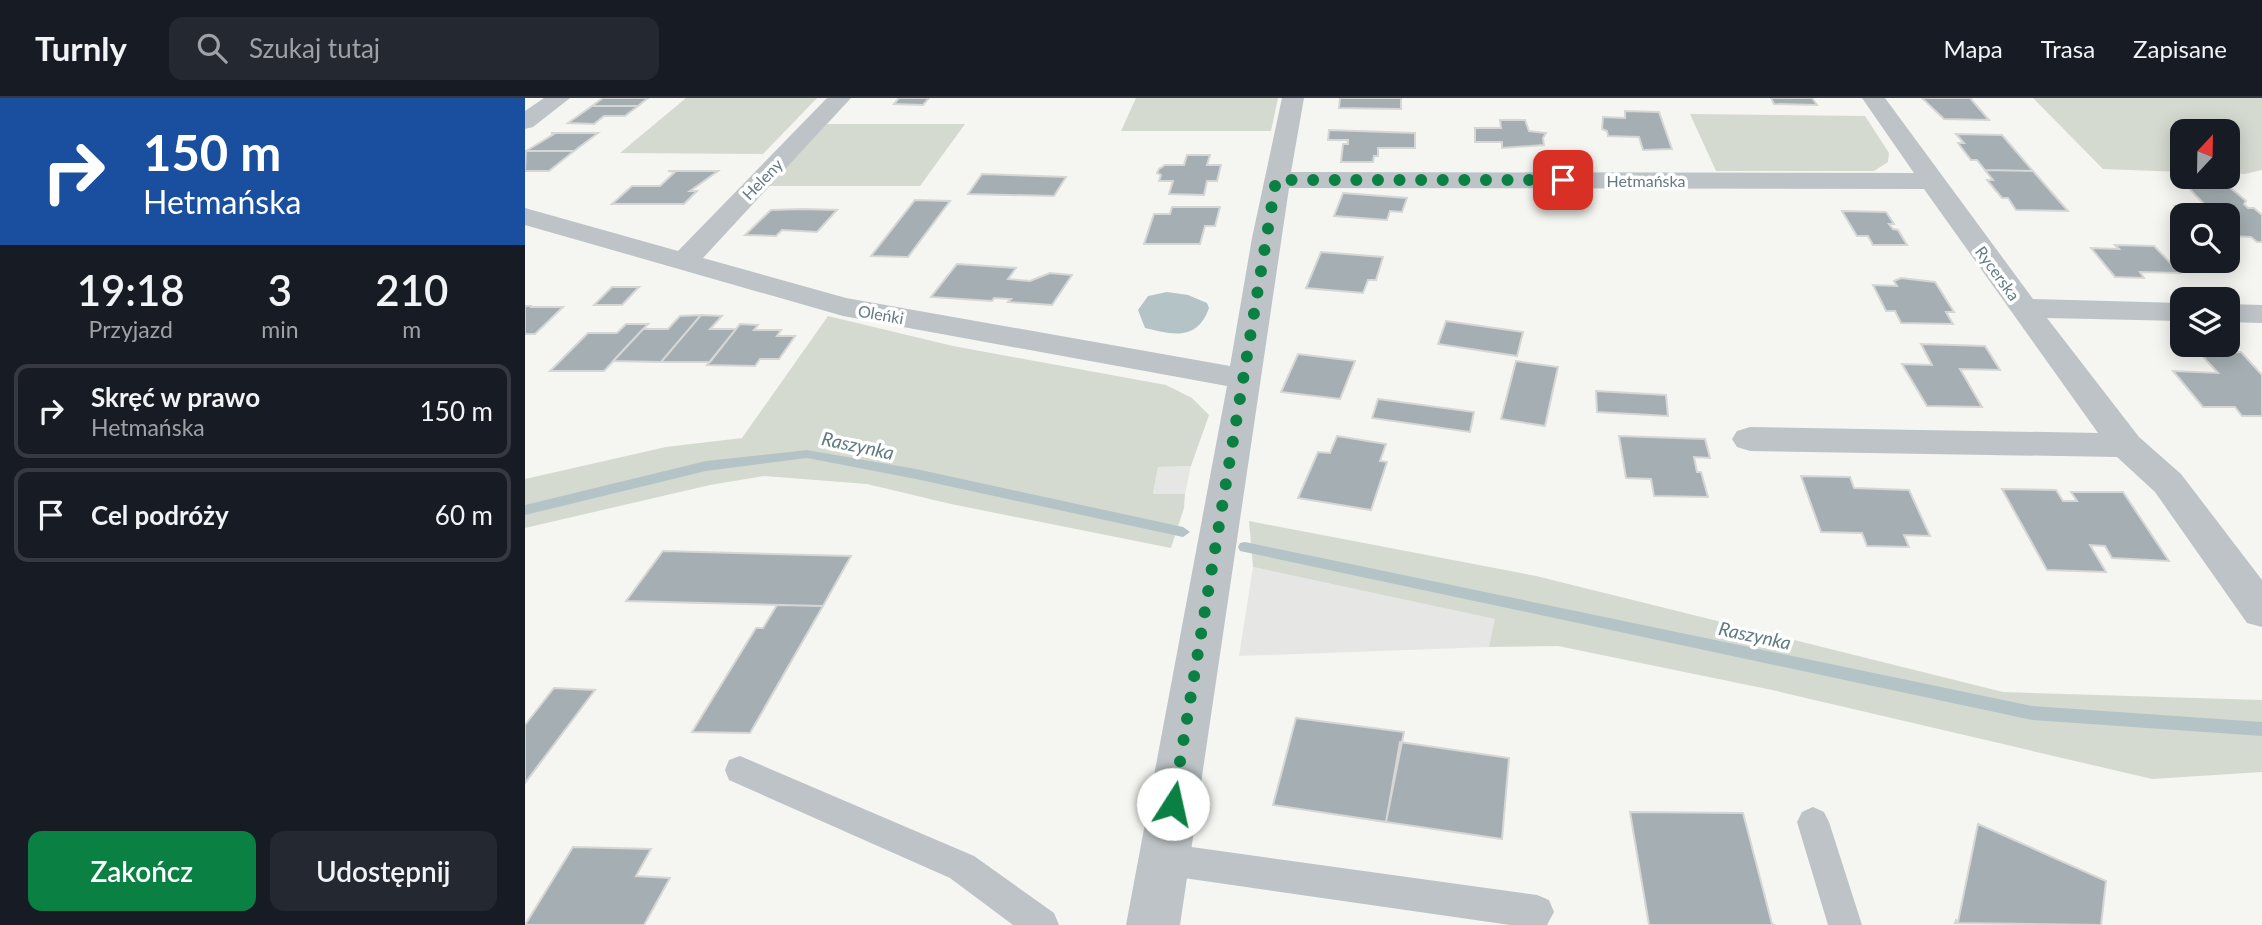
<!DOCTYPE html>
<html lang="pl">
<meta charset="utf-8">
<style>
:root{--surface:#171b24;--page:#242831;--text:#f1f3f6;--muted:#9ea1a6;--line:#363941;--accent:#0b8043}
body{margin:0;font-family:Lato,sans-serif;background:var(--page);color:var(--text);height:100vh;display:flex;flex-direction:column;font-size:26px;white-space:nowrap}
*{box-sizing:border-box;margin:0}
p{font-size:23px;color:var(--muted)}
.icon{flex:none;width:38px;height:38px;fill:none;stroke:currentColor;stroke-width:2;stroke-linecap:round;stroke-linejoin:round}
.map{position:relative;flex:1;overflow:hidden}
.sheet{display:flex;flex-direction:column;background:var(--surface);width:525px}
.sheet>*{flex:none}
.guide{background:#1a4fa0;color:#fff;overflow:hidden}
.needle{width:46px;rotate:22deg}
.fabs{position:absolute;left:1645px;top:21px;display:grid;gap:14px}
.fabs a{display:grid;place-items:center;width:70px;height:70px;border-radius:14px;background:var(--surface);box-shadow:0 4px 18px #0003;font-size:35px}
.pin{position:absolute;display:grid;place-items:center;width:60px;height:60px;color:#fff;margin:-30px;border-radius:14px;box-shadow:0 4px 10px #0006}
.me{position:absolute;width:77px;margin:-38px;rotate:10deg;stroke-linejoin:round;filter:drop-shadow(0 0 5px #0008)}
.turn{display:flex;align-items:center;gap:24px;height:147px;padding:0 28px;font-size:32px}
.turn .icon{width:91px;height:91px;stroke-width:2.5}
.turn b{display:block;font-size:49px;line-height:60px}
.eta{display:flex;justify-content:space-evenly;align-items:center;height:119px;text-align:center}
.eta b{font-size:42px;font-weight:600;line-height:49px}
.button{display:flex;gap:14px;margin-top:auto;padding:14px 28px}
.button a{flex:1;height:80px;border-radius:14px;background:var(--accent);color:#fff;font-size:28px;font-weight:600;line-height:80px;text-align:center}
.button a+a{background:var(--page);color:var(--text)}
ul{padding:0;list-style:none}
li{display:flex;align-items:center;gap:21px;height:94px;margin:0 14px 10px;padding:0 14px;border:4px solid var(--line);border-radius:14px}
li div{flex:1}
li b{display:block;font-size:26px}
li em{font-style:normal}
header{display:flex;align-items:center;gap:42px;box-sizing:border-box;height:98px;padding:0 35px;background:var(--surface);border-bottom:2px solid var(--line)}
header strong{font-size:33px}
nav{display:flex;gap:38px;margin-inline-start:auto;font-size:24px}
.search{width:490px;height:63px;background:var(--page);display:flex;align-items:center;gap:18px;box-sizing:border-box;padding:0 24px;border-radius:14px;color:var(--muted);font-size:26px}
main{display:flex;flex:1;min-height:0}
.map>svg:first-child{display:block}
</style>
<header>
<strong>Turnly</strong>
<div class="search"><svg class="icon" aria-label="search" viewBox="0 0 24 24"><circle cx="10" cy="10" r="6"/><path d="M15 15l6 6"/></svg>Szukaj tutaj</div>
<nav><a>Mapa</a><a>Trasa</a><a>Zapisane</a></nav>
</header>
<main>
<section class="sheet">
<div class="guide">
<div class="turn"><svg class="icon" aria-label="right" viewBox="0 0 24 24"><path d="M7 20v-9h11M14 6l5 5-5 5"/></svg><div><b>150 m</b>Hetmańska</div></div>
</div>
<div class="eta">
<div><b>19:18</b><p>Przyjazd</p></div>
<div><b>3</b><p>min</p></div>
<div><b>210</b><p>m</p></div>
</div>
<ul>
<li><svg class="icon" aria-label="right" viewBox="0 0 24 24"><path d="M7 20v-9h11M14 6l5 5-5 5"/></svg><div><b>Skręć w prawo</b><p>Hetmańska</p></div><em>150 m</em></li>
<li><svg class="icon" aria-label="arrive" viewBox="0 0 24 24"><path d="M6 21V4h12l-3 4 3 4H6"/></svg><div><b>Cel podróży</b></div><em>60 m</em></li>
</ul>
<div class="button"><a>Zakończ</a><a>Udostępnij</a></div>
</section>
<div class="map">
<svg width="1737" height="827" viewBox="0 0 1737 827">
<rect width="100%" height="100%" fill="#f5f5f1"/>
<!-- built -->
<path fill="#e6e6e5" d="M666,368L660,396L628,397L633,369Z
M728,469L971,521L964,549L714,558Z"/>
<!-- green -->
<path fill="#d5dad0" d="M161,0H292L238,56L95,55Z
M611,0H753L746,33H596Z
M1508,0H1737V72L1720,76L1703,75V33H1657V74L1578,71Z
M1165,16L1340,18L1364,55L1363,64L1349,73H1191Z
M302,26H440L395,88H244Z
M303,218L428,248L641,287L667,300L684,317L666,368L633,369L628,396H660L659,410L646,450L426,406L342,386L239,378L185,387L0,430V381L141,349L217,340Z
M724,423L1011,478L1478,594L1737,602V674L1627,681L1247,592L1033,548L964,549L970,521L728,469Z"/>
<!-- water -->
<path fill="#b4c4c6" d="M642,194L663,197L682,205L684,210C672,243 649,237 620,230L613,212L623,198Z"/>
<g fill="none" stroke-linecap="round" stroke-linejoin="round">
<!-- stream -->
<path fill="#b4c4c6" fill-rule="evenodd" d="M282,352L391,371L658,429L665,434L658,439L391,381L282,360L181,373L0,417V407L181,363Z
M720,444L1507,608L1737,624V638L1507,622L715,453L713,449L715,445Z"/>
</g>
<!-- building -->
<path fill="#a5afb3" stroke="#d6d6d4" stroke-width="2" d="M78,0H123L113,8H67Z
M374,0H404L398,7L369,6Z
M815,0H876V11L814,10Z
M1246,0H1287L1292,7L1249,6Z
M1397,0H1445L1464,22L1419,21Z
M67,8H113L100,18H79L69,26L43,25Z
M1100,13L1134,14L1147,51L1118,52L1114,39L1083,38L1082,33L1077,31L1078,19L1100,20Z
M975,22H1000L1004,33L1021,35L1018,40L1019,47L977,50V44H950V30H976Z
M804,32L890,35V50H853V58H849L848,64H816L818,46H823V42H803Z
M26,35H73L49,53H1L29,36Z
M1431,36L1477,37L1508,73L1460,72L1452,62H1446L1433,45H1439Z
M49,53L24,73H0L1,53Z
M662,57H685L682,67H696L692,83H682L679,97L644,96L648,83H634L636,77L632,75L634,71L640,67H659Z
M1460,72L1508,73L1543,113L1491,112L1483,100H1477L1462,82H1468Z
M143,73H193L165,93H172L159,106H87L107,88H135L150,74Z
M457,76L541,79L529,98L443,96Z
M1656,82L1697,83L1714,97L1721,103L1719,106L1723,110H1729L1737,117V144H1732L1726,139L1708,138L1703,133V117H1659L1650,108L1682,109Z
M818,95L882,100L877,114L865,113L862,122L809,118Z
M390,102L425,103L383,159L346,158Z
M647,109H695L690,128H680L675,146H619L629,116H645Z
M277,111L312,112L292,134L257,132L251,138L220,137L246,112Z
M1317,113L1361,114L1369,126H1364L1368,131L1373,132L1382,147H1348L1343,138H1332Z
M1590,147L1629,148L1655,175L1615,174L1619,180L1590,179L1566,150L1594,151Z
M796,154L858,159L851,182H843L838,195L781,190Z
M432,166L491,170L483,181L505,183L525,175L547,177L527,207L483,204L486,201L469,200L467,203L406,199Z
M1376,180L1410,184L1429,214H1421L1428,226L1376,225L1370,213H1361L1348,187L1372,188L1369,183Z
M87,189H114L97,207H69Z
M0,208H7L5,209H38L10,236H0Z
M176,217L136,264L88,263L118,231H143L155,218Z
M176,217L197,218L185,231H211L185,264H136Z
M921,223L998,234L992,258L913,246Z
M101,226H123L79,273H25L63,235H92Z
M215,226L233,227L229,232H256L252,238H270L254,261H235L230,268L182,267Z
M1396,246L1460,248L1475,272L1435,271L1457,309L1402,308L1377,266L1407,267Z
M1673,253L1716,254L1737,277V318H1717L1710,309H1678L1648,273L1693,275Z
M773,256L830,263L815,301L756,294Z
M991,263L1033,269L1020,328L976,321Z
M1071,293L1141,297L1143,318L1072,314Z
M853,301L949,314L945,334L847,320Z
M812,338L861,346L855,363L862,364L846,412L773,400L793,354L805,355Z
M1094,338L1180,341L1185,360L1169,359L1172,374H1176L1183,399L1129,398L1126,381L1101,380Z
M1276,378L1325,379L1329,390L1384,392L1405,438L1379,437L1384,449L1342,448L1337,435L1296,434Z
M1477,391L1531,392L1538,403H1552L1546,394H1598L1644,463L1587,460L1580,448L1565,447L1581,474L1522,472Z
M138,453L326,458L298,508L101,503Z
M252,507L298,508L225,635L167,634L231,530H238Z
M29,590L70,592L0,685V627Z
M771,620L879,634L861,724L748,707Z
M875,644L984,660L977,741L861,724Z
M1105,714L1218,715L1247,826L1250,827H1124Z
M1453,726L1581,783L1576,827L1430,825L1431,822L1433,824Z
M48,749L126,751L111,778L145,780L119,827H0Z"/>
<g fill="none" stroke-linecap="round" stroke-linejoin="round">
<!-- service -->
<path fill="#bdc3c6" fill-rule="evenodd" d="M215,658L449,758L529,815L534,827H488L425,780L204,682L200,672L204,662Z
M1288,709L1299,714L1304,724L1337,827H1303L1272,724L1277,714Z
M638,745L1012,797L1024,802L1029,814L1022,827H985L638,777L626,772L622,761L626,750Z"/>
<!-- minor -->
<path fill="#bdc3c6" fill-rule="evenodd" d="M19,0H45L8,29L0,31V13Z
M302,0H326L178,160L321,200L705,268L727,140L757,0H779L766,74L1389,75L1337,0H1360L1508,201L1657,205V223L1522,220L1614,339L1656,376L1737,482V529L1722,525L1630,394L1592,359L1225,353L1212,349L1207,341L1212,333L1225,329L1573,335L1399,91L764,90L655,827H601L702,288L318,218L0,127V110L153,153Z
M1703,206L1737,207V225L1703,224Z"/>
</g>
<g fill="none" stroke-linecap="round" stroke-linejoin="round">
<!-- route -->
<path stroke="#0b8043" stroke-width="12" stroke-dasharray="0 21.6" d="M648,706L751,82H1038"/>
</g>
<g text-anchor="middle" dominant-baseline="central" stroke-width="7" stroke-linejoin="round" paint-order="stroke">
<!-- far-street labels -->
<g font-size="16" fill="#637983" stroke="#fff">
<text transform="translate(237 81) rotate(-46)">Heleny</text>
<text x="1121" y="82">Hetmańska</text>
<text transform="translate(1473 175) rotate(54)">Rycerska</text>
<text transform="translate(356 216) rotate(10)">Oleńki</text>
</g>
<!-- water labels -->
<g font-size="19" font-style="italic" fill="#5f7b80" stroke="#fff">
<text transform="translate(333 347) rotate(12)">Raszynka</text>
<text transform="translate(1230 537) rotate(12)">Raszynka</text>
</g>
</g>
</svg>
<div class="fabs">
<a><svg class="needle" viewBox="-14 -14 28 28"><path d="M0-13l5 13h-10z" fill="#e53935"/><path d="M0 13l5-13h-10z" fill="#9ea1a6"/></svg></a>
<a><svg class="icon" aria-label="search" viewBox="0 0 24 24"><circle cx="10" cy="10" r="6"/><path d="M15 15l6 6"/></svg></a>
<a><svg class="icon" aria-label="layers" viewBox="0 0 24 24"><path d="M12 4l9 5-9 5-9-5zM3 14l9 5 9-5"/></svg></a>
</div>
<div class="pin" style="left:1038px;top:82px;background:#d93025"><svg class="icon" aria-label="arrive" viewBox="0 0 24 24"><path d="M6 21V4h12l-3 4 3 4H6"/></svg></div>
<svg class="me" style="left:648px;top:706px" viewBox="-20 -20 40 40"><circle r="19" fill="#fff"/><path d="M0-13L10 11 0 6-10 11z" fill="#0b8043"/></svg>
</div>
</main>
